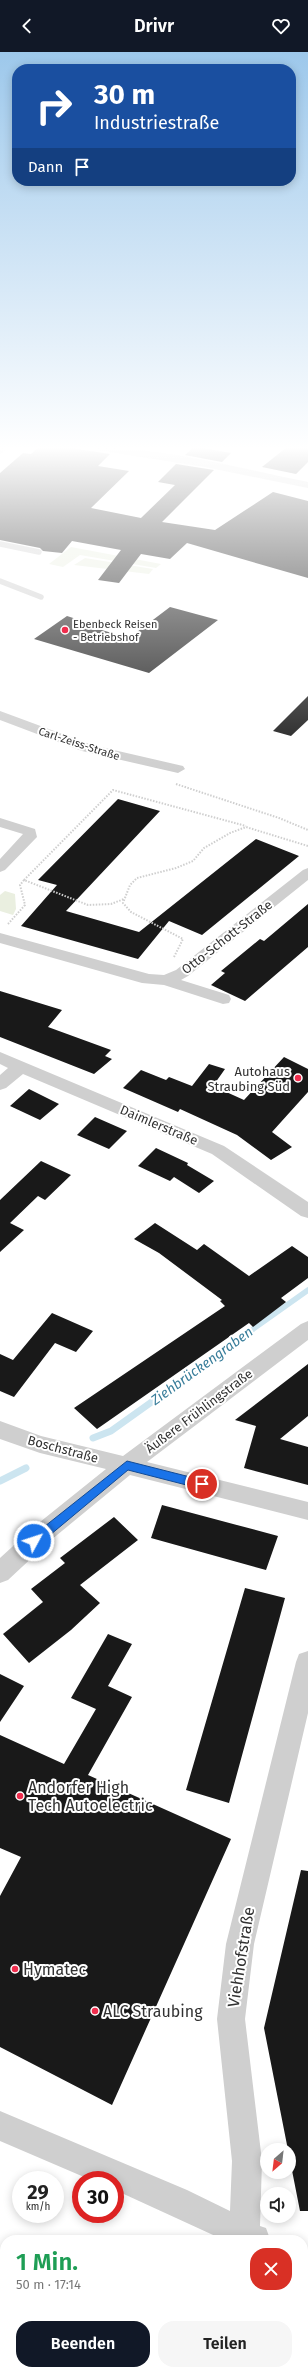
<!DOCTYPE html>
<html lang="de">
<meta charset="utf-8">
<style>
:root{--surface:#fff;--page:#f6f6f6;--text:#222;--muted:#767676;--accent:#111827}
body{margin:0;font-family:"Fira Sans",sans-serif;background:var(--page);color:var(--text);height:100vh;display:flex;flex-direction:column;font-size:15px;white-space:nowrap}
*{box-sizing:border-box;margin:0}
p{font-size:13px;color:var(--muted)}
.icon{flex:none;width:22px;height:22px;fill:none;stroke:currentColor;stroke-width:2;stroke-linecap:round;stroke-linejoin:round}
.map{position:relative;flex:1;overflow:hidden}
.panel{position:absolute;left:0px;top:2183px;width:308px;height:140px;display:flex;flex-direction:column;background:var(--surface);border-radius:16px 16px 0 0;box-shadow:0 2px 10px #0003}
.panel>*{flex:none}
.top-card{position:absolute;left:12px;top:12px;width:284px;height:122px;border-radius:16px;box-shadow:0 2px 10px #0003;background:#1a4fa0;color:#fff;overflow:hidden}
.needle{width:26px;rotate:208deg}
.controls{position:absolute;left:260px;top:2091px;display:grid;gap:8px}
.controls a{display:grid;place-items:center;width:36px;height:36px;border-radius:50%;background:var(--surface);box-shadow:0 2px 10px #0003;font-size:20px}
.speed{position:absolute;left:12px;top:2119px;display:flex;gap:8px;font-size:20px;font-weight:700;text-align:center}
.speed>*{display:grid;place-content:center;width:52px;height:52px;border-radius:50%;background:var(--surface);box-shadow:0 2px 10px #0003;line-height:1}
.speed small{font-size:10px;font-weight:400}
.speed .limit{border:6px solid #d22;background:#fff;color:#111}
.pin{position:absolute;display:grid;place-items:center;width:34px;height:34px;color:#fff;margin:-17px;border:2px solid #fff;border-radius:50%;box-shadow:0 1px 4px #0007}
.me{position:absolute;width:44px;margin:-22px;rotate:50deg;stroke-linejoin:round;filter:drop-shadow(0 0 3px #0008)}
.turn{display:flex;align-items:center;gap:14px;height:84px;padding:0 16px;font-size:18px}
.turn .icon{width:52px;height:52px;stroke-width:2.5}
.turn b{display:block;font-size:28px;line-height:34px}
.then{display:flex;align-items:center;height:38px;padding:0 16px;background:#0003;gap:8px;font-size:15px}
.round{display:grid;place-items:center;flex:none;width:42px;height:42px;border-radius:16px;background:var(--page)}
.summary{display:flex;align-items:center;justify-content:space-between;height:68px;padding:0 16px}
h1{font-size:24px;font-weight:600;line-height:30px;color:#1e9e55}
.button{display:flex;gap:8px;margin-top:auto;padding:8px 16px}
.button a{flex:1;height:46px;border-radius:16px;background:var(--accent);color:#fff;font-size:16px;font-weight:600;line-height:46px;text-align:center}
.button a+a{background:var(--page);color:var(--text)}
header{display:flex;justify-content:space-between;align-items:center;height:52px;padding:0 16px;background:var(--accent);color:#fff;font-size:18px;font-weight:600}
.map>svg:first-child{display:block}
</style>
<header><svg class="icon" aria-label="back" viewBox="0 0 24 24"><path d="M15 5l-7 7 7 7"/></svg>Drivr<svg class="icon" aria-label="heart" viewBox="0 0 24 24"><path d="M12 20l-8-8c-3-5 5-10 8-4 3-6 11-1 8 4z"/></svg></header>
<div class="map">
<svg width="308" height="2323" viewBox="0 0 308 2323">
<rect width="100%" height="100%" fill="#fff"/>
<!-- green -->
<path fill="#eaefe0" d="M71,495L161,512L156,516L80,503L63,515L49,512Z
M85,506L153,517L149,522L74,513Z
M5,839L15,842L16,857L13,863L0,859V843Z"/>
<g fill="none" stroke-linecap="round" stroke-linejoin="round">
<!-- stream-far1 -->
<path stroke="#cce5f0" stroke-width="5.5" d="M242,1285L308,1238"/>
<!-- stream -->
<path stroke="#cce5f0" stroke-width="7" d="M93,1386L111,1379L244,1284
M0,1429L26,1416"/>
</g>
<!-- building -->
<path fill="#191919" d="M39,395H64L110,402L98,414L129,419L91,456L141,466L175,433L158,430L176,412L214,418L162,470L215,478L273,440L308,449V526L187,491L170,507L141,502L119,531L98,528L121,498L72,489L62,501L43,499L40,496L0,488V421L23,401L31,402Z
M194,395H196L231,401L222,410L185,403Z
M287,395H308V410L296,422L262,415Z
M170,555L218,568L149,621L34,587L67,564L92,572L88,574L129,586Z
M308,644V668L291,684L273,679Z
M118,747L160,759L66,859L139,880L256,787L299,804L202,883L169,869L138,907L21,874L57,833L38,828Z
M308,852V895L245,949L211,933L225,921L221,919L260,887L264,889Z
M0,939L62,958L48,975L111,998L105,1004L112,1007L94,1022L0,985Z
M284,1005L308,1017V1040L272,1080L292,1095L271,1108L237,1083L180,1057L178,1060L123,1036L141,1018L166,1028L169,1025L192,1034L209,1012L225,1017L213,1034L244,1048Z
M29,1037L59,1052L40,1068L10,1054Z
M95,1065L127,1079L109,1097L77,1083Z
M156,1096L188,1111L187,1113L214,1129L199,1141L174,1125L170,1129L138,1114Z
M41,1109L71,1123L45,1148L38,1144L10,1171L24,1178L0,1200V1148Z
M155,1171L197,1198L204,1192L249,1224L292,1194L308,1205V1226L281,1246L286,1250L253,1275L249,1271L97,1377L74,1356L225,1254L220,1249L222,1248L159,1201L134,1187Z
M52,1261L93,1279L76,1300L55,1291L14,1345L0,1339V1302L13,1308Z
M308,1312V1364L280,1387L308,1395V1433L244,1416L256,1374L235,1368Z
M162,1453L278,1484L266,1518L151,1486Z
M114,1465L138,1488L80,1533L100,1551L71,1578L29,1611L3,1582L43,1550L31,1537L65,1511L60,1506Z
M245,1536L285,1546L229,1751L186,1738Z
M108,1582L132,1592L108,1634L132,1645L88,1723L231,1787L112,2053L0,1995V1844L21,1805L0,1796V1683L64,1712L96,1657L71,1646Z
M0,1622L24,1634L0,1670Z
M301,1818L308,1819V2159H300L264,1976Z"/>
<g fill="none" stroke-linecap="round" stroke-linejoin="round">
<!-- path -->
<path stroke="#cfcfcf" stroke-width="2" stroke-dasharray="1.5 1.5" stroke-linecap="butt" d="M176,732L279,766L308,778
M24,828L113,738L246,774
M8,872L25,853L20,833L24,828L88,853L111,852L124,847
M174,905L183,887L131,860L123,851L130,833L137,826L176,816L193,809L204,796L230,781L246,775L308,794"/>
<!-- service-far1 -->
<path stroke="#cfcfcf" stroke-width="5.5" d="M0,492L39,500
M0,529L41,545"/>
<!-- service -->
<path stroke="#cfcfcf" stroke-width="14" d="M224,2318L232,2323"/>
<!-- minor -->
<path fill="#cfcfcf" fill-rule="evenodd" d="M0,395H10L0,402Z
M91,395C162,395 238,416 308,430V436L205,415L96,398Z
M0,659L92,693L183,714L185,717L178,721L82,699L0,668Z
M0,766L35,777L37,785L5,818L0,820V807L23,782L0,775Z
M308,816V828L188,924L181,928L229,943L231,947L229,951L223,952L164,933L142,931L0,891V881L149,922L164,923L176,918L303,818Z
M0,1000L224,1094L308,1150V1166L301,1164L212,1102L23,1022L6,1036L0,1038V1023L8,1016L0,1012Z
M308,1269V1288L147,1410L308,1450V1468L130,1423L51,1488L8,1528L0,1531V1506L35,1474L106,1417L40,1401L0,1387V1369L41,1384L123,1404L301,1272Z
M308,1599V1661L254,1892L245,1967L262,2109L260,2174L266,2176L270,2187L224,2188L115,2138V2128H91L0,2089V2059L187,2138L230,2159L232,2109L217,1967L226,1892L296,1610L299,1602Z
M303,2198L308,2200V2231L303,2229Z"/>
</g>
<!-- sky -->
<linearGradient id="sky" x2="0" y2="1"><stop stop-color="#9dc8eb"/><stop offset="0.55" stop-color="#fff"/><stop offset="1" stop-color="#fff" stop-opacity="0"/></linearGradient>
<rect width="308" height="720" fill="url(#sky)"/>
<!-- route -->
<path fill="#1a73e8" stroke="#114b97" d="M127,1409L202,1428L207,1432L202,1437L128,1418L38,1493H30V1486Z"/>
<!-- markers -->
<g fill="#f02d4d" stroke="#fff" stroke-width="1.5">
<circle cx="65" cy="578" r="4"/>
<circle cx="298" cy="1026" r="4"/>
<circle cx="20" cy="1744" r="4"/>
<circle cx="15" cy="1917" r="4"/>
<circle cx="95" cy="1959" r="4"/>
</g>
<g text-anchor="middle" dominant-baseline="central" stroke-width="4" stroke-linejoin="round" paint-order="stroke">
<!-- far-poi labels -->
<g font-size="11" fill="#323232" stroke="#fff" text-anchor="start">
<text x="73" y="572">Ebenbeck Reisen<tspan x="73" dy="13">- Betriebshof</tspan></text>
</g>
<!-- far-street labels -->
<g font-size="11" fill="#323232" stroke="#fff">
<text transform="translate(79 692) rotate(18)">Carl-Zeiss-Straße</text>
</g>
<!-- street labels -->
<g font-size="13" fill="#323232" stroke="#fff">
<text transform="translate(227 885) rotate(-38)">Otto-Schott-Straße</text>
<text transform="translate(159 1073) rotate(23)">Daimlerstraße</text>
<text transform="translate(199 1359) rotate(-37)">Äußere Frühlingstraße</text>
<text transform="translate(63 1397) rotate(15)">Boschstraße</text>
</g>
<!-- poi labels -->
<g font-size="13" fill="#323232" stroke="#fff" text-anchor="end">
<text x="290" y="1019">Autohaus<tspan x="290" dy="15">Straubing Süd</tspan></text>
</g>
<!-- water labels -->
<g font-size="14" font-style="italic" fill="#397e9b" stroke="#fff">
<text transform="translate(202 1314) rotate(-36)">Ziehbrückengraben</text>
</g>
<!-- near-poi labels -->
<g font-size="16" fill="#323232" stroke="#fff" text-anchor="start">
<text x="28" y="1735">Andorfer High<tspan x="28" dy="18">Tech Autoelectric</tspan></text>
<text x="23" y="1917">Hymatec</text>
<text x="103" y="1959">ALC Straubing</text>
</g>
<!-- near-street labels -->
<g font-size="16" fill="#323232" stroke="#fff">
<text transform="translate(241 1905) rotate(-81)">Viehhofstraße</text>
</g>
</g>
</svg>
<div class="controls">
<a><svg class="needle" viewBox="-14 -14 28 28"><path d="M0-13l5 13h-10z" fill="#e53935"/><path d="M0 13l5-13h-10z" fill="#767676"/></svg></a>
<a><svg class="icon" aria-label="sound" viewBox="0 0 24 24"><path d="M4 9h4l5-4v14l-5-4H4zM17 9q2 3 0 6"/></svg></a>
</div>
<div class="speed"><div>29<small>km/h</small></div><div class="limit">30</div></div>
<div class="pin" style="left:202px;top:1432px;background:#d93025"><svg class="icon" aria-label="arrive" viewBox="0 0 24 24"><path d="M6 21V4h12l-3 4 3 4H6"/></svg></div>
<svg class="me" style="left:34px;top:1489px" viewBox="-20 -20 40 40"><circle r="17" fill="#1a73e8" stroke="#fff" stroke-width="3"/><path d="M0-11L8 9 0 5-8 9z" fill="#fff"/></svg>
<div class="top-card">
<div class="turn"><svg class="icon" aria-label="right" viewBox="0 0 24 24"><path d="M7 20v-9h11M14 6l5 5-5 5"/></svg><div><b>30 m</b>Industriestraße</div></div>
<div class="then">Dann<svg class="icon" aria-label="arrive" viewBox="0 0 24 24"><path d="M6 21V4h12l-3 4 3 4H6"/></svg></div>
</div>
<section class="panel">
<div class="summary"><div><h1>1 Min.</h1><p>50 m · 17:14</p></div><a class="round" style="background:#d93025;color:#fff"><svg class="icon" aria-label="close" viewBox="0 0 24 24"><path d="M6 6l12 12M18 6L6 18"/></svg></a></div>
<div class="button"><a>Beenden</a><a>Teilen</a></div>
</section>
</div>
